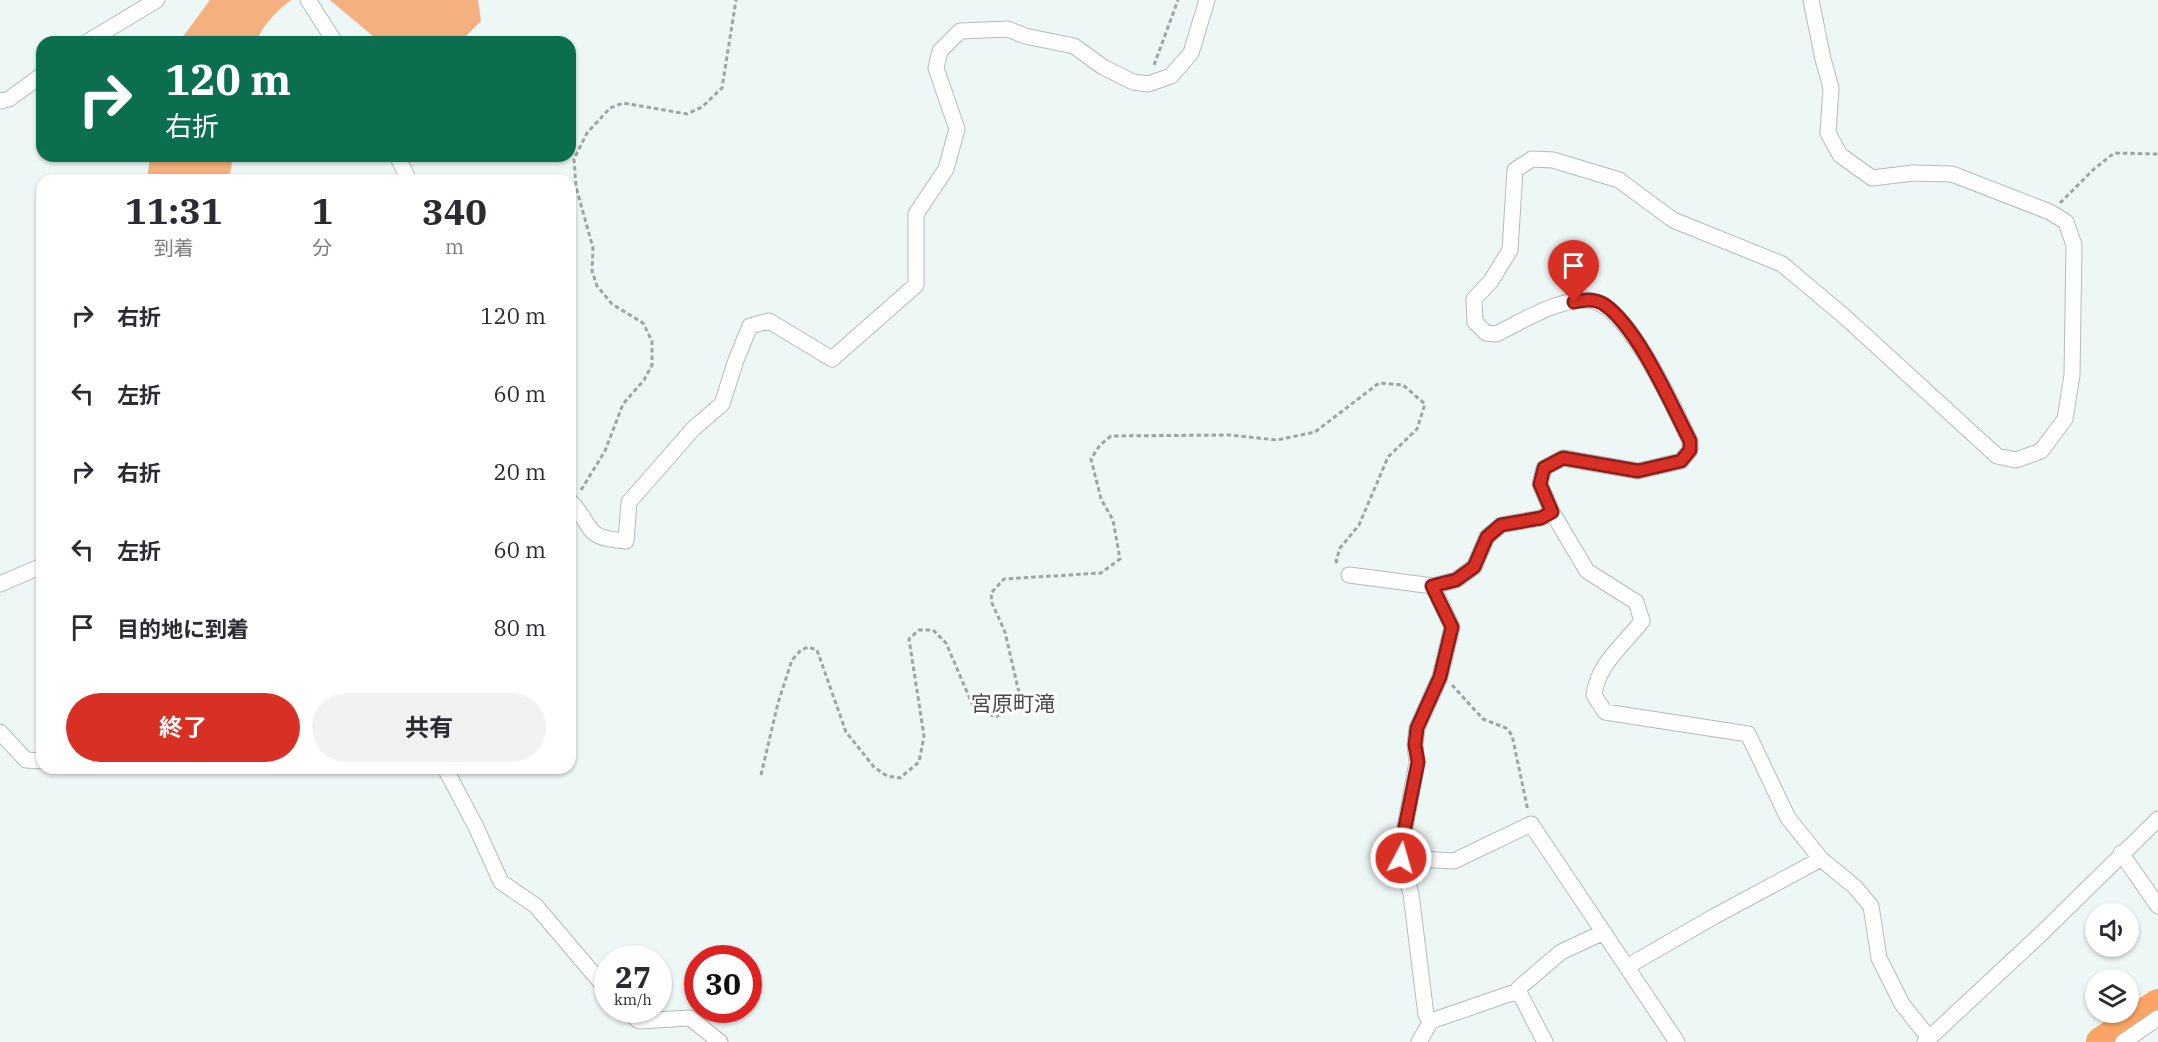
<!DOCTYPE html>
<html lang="ja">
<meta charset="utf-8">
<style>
:root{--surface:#fff;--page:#f2f2f3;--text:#2b2b33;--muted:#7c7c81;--accent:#d93025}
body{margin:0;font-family:"IBM Plex Serif","Noto Sans JP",serif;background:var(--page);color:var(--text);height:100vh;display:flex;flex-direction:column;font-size:22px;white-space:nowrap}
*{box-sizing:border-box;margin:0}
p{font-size:20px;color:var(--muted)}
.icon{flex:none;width:33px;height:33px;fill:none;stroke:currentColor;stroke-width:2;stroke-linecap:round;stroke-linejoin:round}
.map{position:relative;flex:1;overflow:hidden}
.details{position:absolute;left:36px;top:174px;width:540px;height:600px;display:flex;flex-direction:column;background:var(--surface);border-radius:18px;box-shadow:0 2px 4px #0004}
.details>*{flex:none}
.banner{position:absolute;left:36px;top:36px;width:540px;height:126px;border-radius:18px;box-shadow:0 2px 4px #0004;background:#0b6e4f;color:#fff;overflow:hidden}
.fabs{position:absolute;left:2085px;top:903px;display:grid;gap:12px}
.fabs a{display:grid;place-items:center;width:54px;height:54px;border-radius:50%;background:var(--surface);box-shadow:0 2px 4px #0004;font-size:30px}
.speed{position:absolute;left:594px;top:945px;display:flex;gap:12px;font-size:30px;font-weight:700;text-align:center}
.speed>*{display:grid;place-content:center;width:78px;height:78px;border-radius:50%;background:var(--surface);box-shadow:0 2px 4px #0004;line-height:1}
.speed small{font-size:15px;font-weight:400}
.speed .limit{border:9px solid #d22;background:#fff;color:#111}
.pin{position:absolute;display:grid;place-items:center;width:51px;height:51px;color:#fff;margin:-62px -26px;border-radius:50% 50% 50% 0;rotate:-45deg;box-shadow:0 0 6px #0007}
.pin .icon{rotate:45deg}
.me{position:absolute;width:66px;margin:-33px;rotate:6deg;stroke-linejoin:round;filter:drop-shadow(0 0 4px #0008)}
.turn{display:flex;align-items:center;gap:21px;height:126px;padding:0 30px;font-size:27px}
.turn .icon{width:78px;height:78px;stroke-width:2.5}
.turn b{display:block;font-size:42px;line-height:51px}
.eta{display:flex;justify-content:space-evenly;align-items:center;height:102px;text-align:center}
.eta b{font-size:36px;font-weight:700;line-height:42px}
.primary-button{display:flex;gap:12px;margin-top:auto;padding:12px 30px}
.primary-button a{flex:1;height:69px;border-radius:36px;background:var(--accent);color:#fff;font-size:24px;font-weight:700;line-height:69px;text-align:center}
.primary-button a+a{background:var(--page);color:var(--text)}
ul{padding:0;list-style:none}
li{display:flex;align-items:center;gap:18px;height:78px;padding:0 30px}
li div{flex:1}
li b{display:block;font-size:22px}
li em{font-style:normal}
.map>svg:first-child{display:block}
</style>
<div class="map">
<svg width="2158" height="1042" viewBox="0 0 2158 1042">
<rect width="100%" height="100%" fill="#edf7f6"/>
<!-- forest -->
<path fill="#f4b07e" d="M210,0H291C278,10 261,26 257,42H179Z
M330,0H478L481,21L462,40L458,42H380Z
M150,156H233L229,180H147Z"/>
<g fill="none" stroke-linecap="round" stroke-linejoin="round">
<!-- river -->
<path stroke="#faa565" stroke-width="30" d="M2101,1042L2158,1004"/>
<defs>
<path id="street" d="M308,0L335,42
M1811,0L1823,59L1831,88L1828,133L1840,155L1872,178L1913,173L1952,174L2050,212L2066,222L2074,245L2072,375L2065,419L2041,451L2016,460L1997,456L1845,317L1782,264L1673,220L1619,180L1553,160L1532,159L1515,170L1510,250L1491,281L1474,299L1475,322L1486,333L1496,334C1523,321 1555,300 1586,300C1626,299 1674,408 1690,441V450L1681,461L1638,471L1563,458L1544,468L1540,484L1552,512L1587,571L1636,602L1642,621C1623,646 1598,663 1594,695L1605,712L1748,734L1788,818L1821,859L1855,887L1871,906L1879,958L1902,1004L1929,1038
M87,42L157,0
M0,101L9,99L42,75
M397,156L409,180
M570,501C595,526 581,538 626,541L629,502L694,428L722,404L736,360L750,326L769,321L832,359L916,285V214L946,169L957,129L936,68L940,51L960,31L1008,29L1025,36L1074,46L1103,67L1133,82L1148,84L1171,76L1191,53L1207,0
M1349,575L1433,586L1456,580L1474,567L1487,537L1501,525L1541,518L1552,512
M0,584L42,566
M0,732L26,760L42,761
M445,768L476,827L501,882L536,906L608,991
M2121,853L2158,906
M1401,858L1454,861L1531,824L1677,1042
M1628,966L1715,916L1821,859
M626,1010L639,1021L690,1018L720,1042
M1431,1021L1426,1015L1411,894L1401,858L1405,827L1417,762L1415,745L1417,728L1440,677L1452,627L1433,586
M1419,1042L1431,1021L1518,991
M1545,1042L1520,994L1519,988L1561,952L1604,932
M1925,1042L2042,933L2158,819
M2123,1042L2158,1018"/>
</defs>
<!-- street casing -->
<use href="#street" stroke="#b2bcbb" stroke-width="17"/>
<!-- path -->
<path stroke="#9da5a4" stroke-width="3" stroke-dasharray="4.5 3" stroke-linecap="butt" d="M1154,65L1178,0
M2060,203L2094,169L2114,153L2158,154
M581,490L605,451L623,404L644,380L652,365V341L643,323L612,304L597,286L592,271L593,248L576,187L574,159L587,133L610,108L623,103L687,114L702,107L722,88L736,0
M1452,685L1483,719L1506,728L1512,735L1528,811
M761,775L778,703L792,660L801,650L808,647L817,650L846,732L874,767L887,776L900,778L919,762L924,736L909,639L919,630H933L946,643L973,706L995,717L1012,710L1020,697L1005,632L992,603L991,593L1004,579L1101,573L1120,559L1113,520L1101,499L1091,459L1100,445L1111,436L1229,435L1277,440L1315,432L1379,383L1403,385L1425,404L1417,429L1388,457L1359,525L1340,548L1336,561L1339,565"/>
<!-- street -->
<use href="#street" stroke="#fff" stroke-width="15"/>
</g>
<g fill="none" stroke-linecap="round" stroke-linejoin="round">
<defs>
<path id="route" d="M1401,858L1405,827L1418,762L1415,745L1417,728L1440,677L1452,627L1432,586L1456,580L1474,567L1487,537L1501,525L1541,518L1552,512L1540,484L1544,468L1563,458L1638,471L1681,461L1690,450V441C1671,404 1638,328 1605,305C1595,298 1584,300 1574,302"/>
</defs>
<!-- route casing -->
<use href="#route" stroke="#8d1f18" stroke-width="15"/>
<!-- route -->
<use href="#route" stroke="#d93025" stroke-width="10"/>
</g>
<g text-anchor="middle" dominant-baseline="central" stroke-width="6" stroke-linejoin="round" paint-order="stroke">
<!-- quarter labels -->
<g font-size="21" fill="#434b4a" stroke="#fff">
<text x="1013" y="703">宮原町滝</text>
</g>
</g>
</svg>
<div class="fabs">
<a><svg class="icon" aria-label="sound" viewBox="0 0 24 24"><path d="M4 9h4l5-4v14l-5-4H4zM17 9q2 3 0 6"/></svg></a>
<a><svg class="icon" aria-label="layers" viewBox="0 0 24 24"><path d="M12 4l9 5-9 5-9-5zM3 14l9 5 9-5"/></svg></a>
</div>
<div class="speed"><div>27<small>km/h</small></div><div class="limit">30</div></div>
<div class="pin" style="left:1574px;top:302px;background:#d93025"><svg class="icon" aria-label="arrive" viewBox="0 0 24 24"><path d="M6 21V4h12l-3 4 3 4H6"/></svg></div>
<svg class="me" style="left:1401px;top:858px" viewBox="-20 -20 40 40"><circle r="17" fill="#d93025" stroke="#fff" stroke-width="3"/><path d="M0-11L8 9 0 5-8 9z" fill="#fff"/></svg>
<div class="banner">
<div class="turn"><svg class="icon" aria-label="right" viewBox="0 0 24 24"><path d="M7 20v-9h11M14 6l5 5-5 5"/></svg><div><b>120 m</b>右折</div></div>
</div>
<section class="details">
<div class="eta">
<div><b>11:31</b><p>到着</p></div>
<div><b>1</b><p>分</p></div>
<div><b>340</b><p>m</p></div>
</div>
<ul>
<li><svg class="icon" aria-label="right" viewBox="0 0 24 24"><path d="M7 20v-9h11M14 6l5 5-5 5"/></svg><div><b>右折</b></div><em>120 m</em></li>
<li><svg class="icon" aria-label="left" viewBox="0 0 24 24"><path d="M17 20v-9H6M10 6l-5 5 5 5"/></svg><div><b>左折</b></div><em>60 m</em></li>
<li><svg class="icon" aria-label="right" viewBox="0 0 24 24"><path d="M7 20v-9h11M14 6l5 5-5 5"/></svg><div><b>右折</b></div><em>20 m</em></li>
<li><svg class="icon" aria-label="left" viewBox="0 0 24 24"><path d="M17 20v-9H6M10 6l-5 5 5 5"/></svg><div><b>左折</b></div><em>60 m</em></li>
<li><svg class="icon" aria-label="arrive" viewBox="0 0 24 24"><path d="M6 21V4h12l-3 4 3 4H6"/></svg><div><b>目的地に到着</b></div><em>80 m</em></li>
</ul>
<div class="primary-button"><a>終了</a><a>共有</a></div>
</section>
</div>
